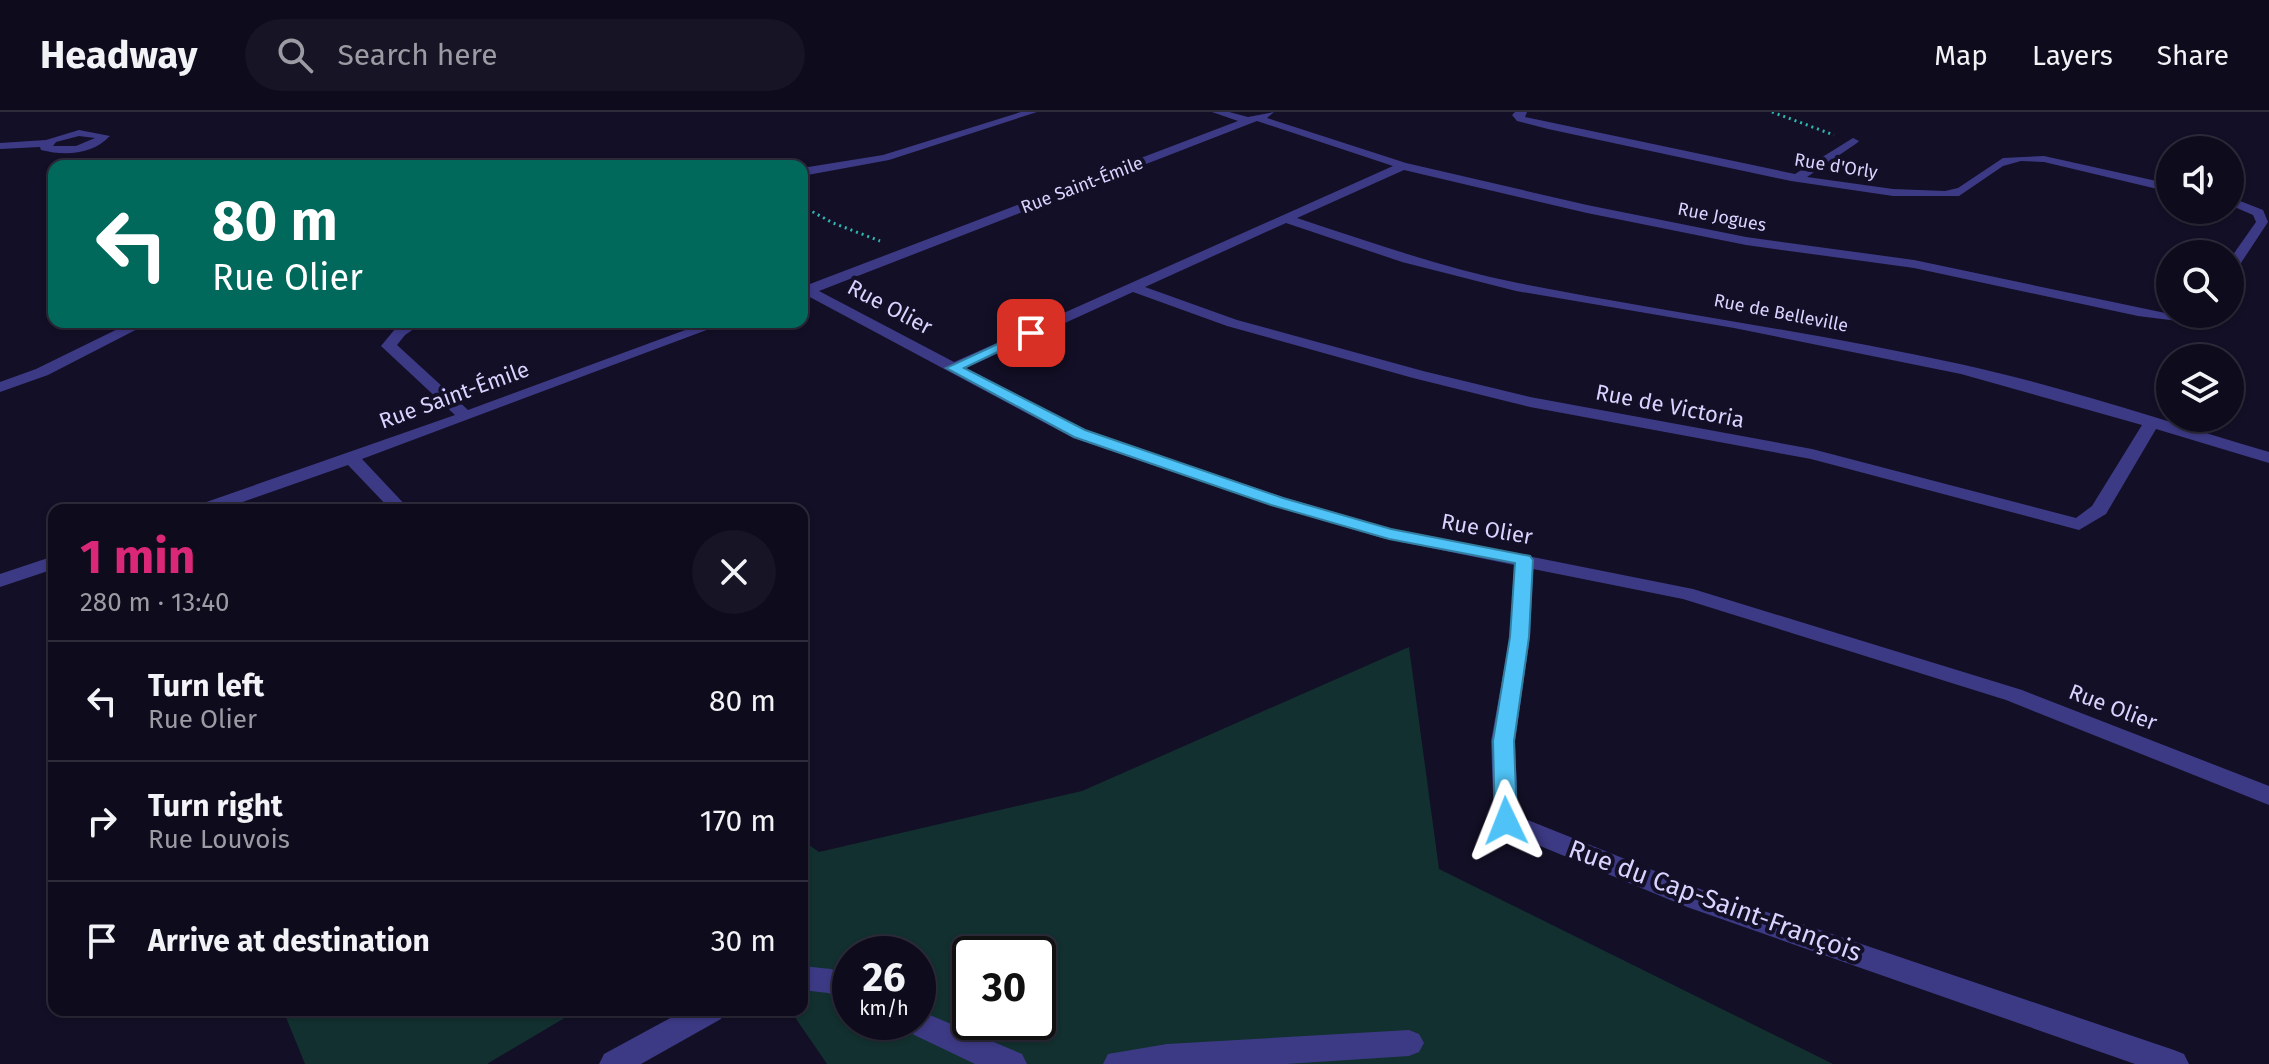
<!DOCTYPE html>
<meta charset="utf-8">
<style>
:root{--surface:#0e0b1c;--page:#171425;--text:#f1f3f6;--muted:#9b9ba3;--line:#2e2b3b;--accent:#db2777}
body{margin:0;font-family:"Fira Sans",sans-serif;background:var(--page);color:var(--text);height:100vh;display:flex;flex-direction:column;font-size:30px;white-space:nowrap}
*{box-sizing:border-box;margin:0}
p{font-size:26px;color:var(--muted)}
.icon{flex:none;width:44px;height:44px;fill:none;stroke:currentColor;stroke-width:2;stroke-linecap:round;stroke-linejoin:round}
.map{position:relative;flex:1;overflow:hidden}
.drawer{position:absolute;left:48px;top:392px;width:760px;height:512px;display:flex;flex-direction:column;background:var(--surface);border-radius:16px;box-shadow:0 2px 6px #0004,0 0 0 2px var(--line)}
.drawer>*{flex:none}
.top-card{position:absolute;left:48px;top:48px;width:760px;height:168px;border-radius:16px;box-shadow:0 2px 6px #0004,0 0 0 2px var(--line);background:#00695c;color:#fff;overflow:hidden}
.buttons{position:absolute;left:2156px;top:24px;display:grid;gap:16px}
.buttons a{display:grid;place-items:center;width:88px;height:88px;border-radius:50%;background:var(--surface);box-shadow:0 2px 6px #0004,0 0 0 2px var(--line);font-size:40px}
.speed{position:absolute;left:832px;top:824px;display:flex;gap:16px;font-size:40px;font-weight:700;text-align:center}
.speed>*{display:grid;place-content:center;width:104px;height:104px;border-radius:50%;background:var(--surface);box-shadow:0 2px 6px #0004,0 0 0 2px var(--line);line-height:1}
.speed small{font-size:20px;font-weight:400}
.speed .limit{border:4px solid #111;border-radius:12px;background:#fff;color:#111}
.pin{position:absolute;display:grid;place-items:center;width:68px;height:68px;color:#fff;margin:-34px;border-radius:16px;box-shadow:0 4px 12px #0006}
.me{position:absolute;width:88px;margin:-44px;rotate:358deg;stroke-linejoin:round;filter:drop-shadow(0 0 6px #0008)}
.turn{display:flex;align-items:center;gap:28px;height:168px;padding:0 32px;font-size:36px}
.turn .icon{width:104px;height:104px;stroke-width:2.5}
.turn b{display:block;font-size:56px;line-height:68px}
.round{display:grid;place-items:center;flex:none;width:84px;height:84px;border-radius:42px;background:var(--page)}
.head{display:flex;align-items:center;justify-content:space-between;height:136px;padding:0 32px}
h1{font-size:48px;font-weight:700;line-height:60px;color:var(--accent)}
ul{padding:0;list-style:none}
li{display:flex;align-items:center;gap:24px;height:120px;padding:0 32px;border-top:2px solid var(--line)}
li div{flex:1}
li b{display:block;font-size:30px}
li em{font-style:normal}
header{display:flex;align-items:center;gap:48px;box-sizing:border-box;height:112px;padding:0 40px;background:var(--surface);border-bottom:2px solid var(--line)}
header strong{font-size:38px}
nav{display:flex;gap:44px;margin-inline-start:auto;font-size:28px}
.search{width:560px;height:72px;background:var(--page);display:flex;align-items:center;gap:20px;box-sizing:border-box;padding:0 28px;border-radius:44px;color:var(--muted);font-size:30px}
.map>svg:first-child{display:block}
</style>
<header>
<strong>Headway</strong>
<div class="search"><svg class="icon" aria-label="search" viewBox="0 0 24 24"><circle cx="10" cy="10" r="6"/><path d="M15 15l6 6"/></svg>Search here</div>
<nav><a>Map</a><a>Layers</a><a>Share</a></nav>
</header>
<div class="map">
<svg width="2269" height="952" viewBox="0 0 2269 952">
<rect width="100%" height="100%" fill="#130f26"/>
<!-- green -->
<path fill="#12302f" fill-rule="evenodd" d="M1409,535L1439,757L1833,952H827L790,898H802V728L819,740L1082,679ZM850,842H918V910H850ZM970,842H1038V910H970Z
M283,898H578L487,952H305Z"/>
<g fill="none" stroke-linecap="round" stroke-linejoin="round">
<!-- path -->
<path stroke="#2fb8b0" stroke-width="3" stroke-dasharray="2 4" stroke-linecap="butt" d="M1772,0L1834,23
M802,94L833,111L880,129"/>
<!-- minor -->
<path fill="#3d3a85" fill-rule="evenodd" d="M1021,0H1037L889,48L802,64V56L883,43Z
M1212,0H1229L1248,5L1274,0L1267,6L1406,51L1587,93L1746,125L1914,148L2170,202H2196L2178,209L2138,204L1914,156L1746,133L1587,101L1404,58L1297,106C1370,130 1443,156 1518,171C1665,200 1813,220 1960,252C2065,275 2167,310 2269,340V351L2156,317L2106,402L2079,418L1811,347L1530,295L1413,266L1227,214L1133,180L966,256L1085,318L1283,385L1392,417L1693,477L2022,578L2269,674V693L2006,588L1683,487L1533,457L1530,525L1515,629L1518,704L1705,779L2174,938L2184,942L2189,952H2135L1687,795L1497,716L1494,709L1491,629L1510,525L1514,453L1382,426L1271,393L1073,326L806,183L802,184V175L1238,9ZM1257,9L1393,54L954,250L819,179ZM1286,111L1402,150L1516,179L1734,216L1961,262L2142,313L2092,394L2076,406L1812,337L1530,285L1423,259L1237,208L1145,175Z
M1515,0H1527L1525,5L1795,62L1853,26L1859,29L1857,31L1807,65L1893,77L1945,79L1958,76L2003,46L2044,44L2170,72V80L2044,50L2021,49L2003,54L1959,84H1893L1791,69L1548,17L1517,9L1512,3Z
M79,18L110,24C92,43 65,44 41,38L40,35L0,37V31L46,28ZM79,24L95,26L76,34H53L56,30Z
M2230,85L2263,98L2268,110L2235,160L2230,161V147L2256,110L2253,103L2230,93Z
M132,210H151L48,263L0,280V270L36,257Z
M406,210H424L405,223L397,233L468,298L707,210H728L362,347L410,398H391L348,353L220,398H193L195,394L455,303L381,234L395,217Z
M54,444V457L0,475V462Z
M802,854L831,857L850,865V890L828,881L802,878Z
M685,898H725L721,907L641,952H599L604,942Z
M918,898L1022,942L1027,952H975L906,919L902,910H918Z
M1409,918L1419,922L1424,931L1419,940L1409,944L1286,952H1103L1108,942L1167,932Z"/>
</g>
<!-- route -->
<path fill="#4fc3f7" stroke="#337fa1" stroke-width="2" d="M1026,219L1037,221L964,256L1085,318L1283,386L1391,417L1530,444L1533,448L1529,525L1514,629L1517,709L1514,715L1506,718L1498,715L1495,709L1493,629L1510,525L1515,451L1389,427L1271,393L1074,325L946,256Z"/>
<g text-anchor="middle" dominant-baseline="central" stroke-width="8" stroke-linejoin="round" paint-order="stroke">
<!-- far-street labels -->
<g font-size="18" fill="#d9d4ff" stroke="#130f26">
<text transform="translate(1836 54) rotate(9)">Rue d'Orly</text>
<text transform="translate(1082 73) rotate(-21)">Rue Saint-Émile</text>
<text transform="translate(1722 105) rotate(11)">Rue Jogues</text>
<text transform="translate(1781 201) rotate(11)">Rue de Belleville</text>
</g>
<!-- street labels -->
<g font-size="22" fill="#d9d4ff" stroke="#130f26">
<text transform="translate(890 195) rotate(28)">Rue Olier</text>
<text transform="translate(454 283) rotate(-20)">Rue Saint-Émile</text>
<text transform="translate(1670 294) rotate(11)">Rue de Victoria</text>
<text transform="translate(1487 417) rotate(10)">Rue Olier</text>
<text transform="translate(2113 595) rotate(21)">Rue Olier</text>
</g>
<!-- near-street labels -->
<g font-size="26" fill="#d9d4ff" stroke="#130f26">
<text transform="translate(1715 789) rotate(20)">Rue du Cap-Saint-François</text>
</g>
</g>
</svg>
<div class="buttons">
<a><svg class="icon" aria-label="sound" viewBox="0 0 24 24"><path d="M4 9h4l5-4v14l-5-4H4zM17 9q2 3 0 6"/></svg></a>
<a><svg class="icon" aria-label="search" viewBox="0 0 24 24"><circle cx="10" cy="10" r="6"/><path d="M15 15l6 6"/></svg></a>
<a><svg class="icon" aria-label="layers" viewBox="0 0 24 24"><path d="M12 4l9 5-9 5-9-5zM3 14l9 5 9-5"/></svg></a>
</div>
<div class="speed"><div>26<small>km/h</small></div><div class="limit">30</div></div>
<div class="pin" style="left:1031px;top:221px;background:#d93025"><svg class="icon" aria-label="arrive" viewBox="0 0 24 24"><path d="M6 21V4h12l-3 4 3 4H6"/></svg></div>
<svg class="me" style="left:1506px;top:709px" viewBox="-20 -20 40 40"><path d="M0-17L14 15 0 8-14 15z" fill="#4fc3f7" stroke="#fff" stroke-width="4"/></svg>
<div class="top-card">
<div class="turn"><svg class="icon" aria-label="left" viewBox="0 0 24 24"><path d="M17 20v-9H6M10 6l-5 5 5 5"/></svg><div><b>80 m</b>Rue Olier</div></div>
</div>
<section class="drawer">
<div class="head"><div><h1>1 min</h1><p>280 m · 13:40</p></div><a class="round"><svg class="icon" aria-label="close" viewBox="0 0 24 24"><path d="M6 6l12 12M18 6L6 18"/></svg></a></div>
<ul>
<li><svg class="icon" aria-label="left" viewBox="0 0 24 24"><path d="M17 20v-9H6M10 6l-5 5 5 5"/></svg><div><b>Turn left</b><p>Rue Olier</p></div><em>80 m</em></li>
<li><svg class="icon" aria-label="right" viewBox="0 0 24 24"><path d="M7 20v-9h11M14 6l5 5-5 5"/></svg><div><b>Turn right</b><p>Rue Louvois</p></div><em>170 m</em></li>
<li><svg class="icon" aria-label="arrive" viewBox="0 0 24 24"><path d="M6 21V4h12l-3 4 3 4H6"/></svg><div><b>Arrive at destination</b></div><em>30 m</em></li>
</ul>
</section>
</div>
